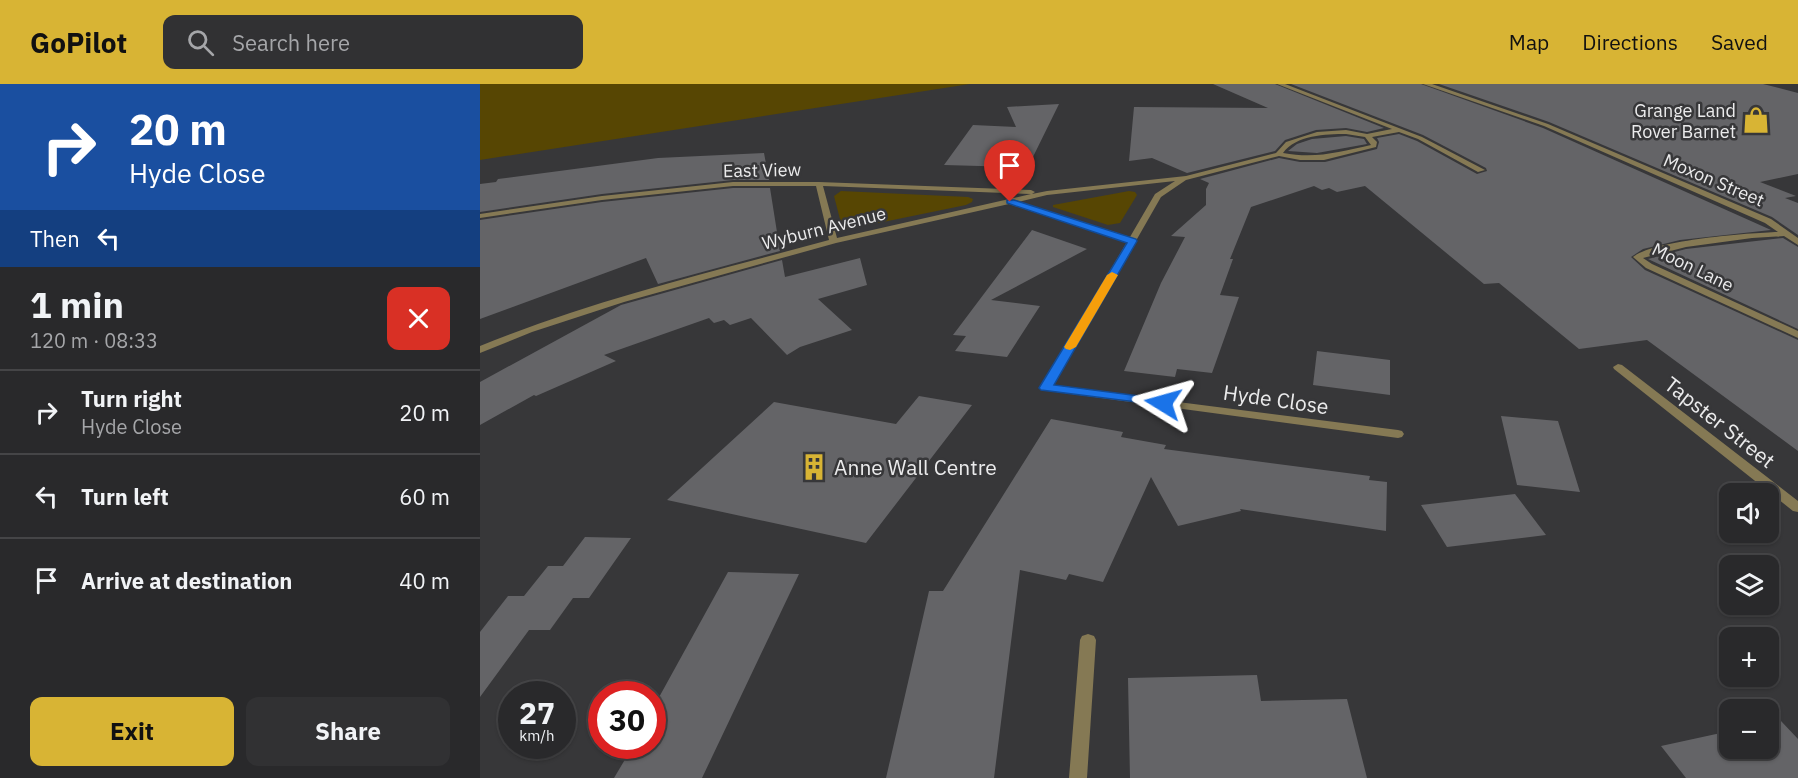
<!DOCTYPE html>
<meta charset="utf-8">
<style>
:root{--surface:#29292b;--page:#313133;--text:#f1f3f6;--muted:#a5a6a9;--line:#454547;--accent:#d8b434}
body{margin:0;font-family:"IBM Plex Sans",sans-serif;background:var(--page);color:var(--text);height:100vh;display:flex;flex-direction:column;font-size:22px;white-space:nowrap}
*{box-sizing:border-box;margin:0}
p{font-size:20px;color:var(--muted)}
.icon{flex:none;width:33px;height:33px;fill:none;stroke:currentColor;stroke-width:2;stroke-linecap:round;stroke-linejoin:round}
.map{position:relative;flex:1;overflow:hidden}
.panel{display:flex;flex-direction:column;background:var(--surface);width:480px}
.panel>*{flex:none}
.banner{background:#1a4fa0;color:#fff;overflow:hidden}
.controls{position:absolute;left:1239px;top:399px;display:grid;gap:12px}
.controls a{display:grid;place-items:center;width:60px;height:60px;border-radius:12px;background:var(--surface);box-shadow:0 2px 4px #0004,0 0 0 2px var(--line);font-size:30px}
.speed{position:absolute;left:18px;top:597px;display:flex;gap:12px;font-size:30px;font-weight:700;text-align:center}
.speed>*{display:grid;place-content:center;width:78px;height:78px;border-radius:50%;background:var(--surface);box-shadow:0 2px 4px #0004,0 0 0 2px var(--line);line-height:1}
.speed small{font-size:15px;font-weight:400}
.speed .limit{border:9px solid #d22;background:#fff;color:#111}
.pin{position:absolute;display:grid;place-items:center;width:51px;height:51px;color:#fff;margin:-62px -26px;border-radius:50% 50% 50% 0;rotate:-45deg;box-shadow:0 0 6px #0007}
.pin .icon{rotate:45deg}
.me{position:absolute;width:66px;margin:-33px;rotate:278deg;stroke-linejoin:round;filter:drop-shadow(0 0 4px #0008)}
.turn{display:flex;align-items:center;gap:21px;height:126px;padding:0 30px;font-size:27px}
.turn .icon{width:78px;height:78px;stroke-width:2.5}
.turn b{display:block;font-size:42px;line-height:51px}
.then{display:flex;align-items:center;height:57px;padding:0 30px;background:#0003;gap:12px;font-size:22px}
.round{display:grid;place-items:center;flex:none;width:63px;height:63px;border-radius:12px;background:var(--page)}
.summary{display:flex;align-items:center;justify-content:space-between;height:102px;padding:0 30px}
h1{font-size:36px;font-weight:700;line-height:45px}
.button{display:flex;gap:12px;margin-top:auto;padding:12px 30px}
.button a{flex:1;height:69px;border-radius:12px;background:var(--accent);color:#111;font-size:24px;font-weight:700;line-height:69px;text-align:center}
.button a+a{background:var(--page);color:var(--text)}
ul{padding:0;list-style:none}
li{display:flex;align-items:center;gap:18px;height:84px;padding:0 30px;border-top:2px solid var(--line)}
li div{flex:1}
li b{display:block;font-size:22px}
li em{font-style:normal}
header{display:flex;align-items:center;gap:36px;box-sizing:border-box;height:84px;padding:0 30px;background:var(--accent);color:#111}
header strong{font-size:28px}
nav{display:flex;gap:33px;margin-inline-start:auto;font-size:21px}
.search{width:420px;height:54px;background:var(--page);display:flex;align-items:center;gap:15px;box-sizing:border-box;padding:0 21px;border-radius:12px;color:var(--muted);font-size:22px}
main{display:flex;flex:1;min-height:0}
.map>svg:first-child{display:block}
</style>
<header>
<strong>GoPilot</strong>
<div class="search"><svg class="icon" aria-label="search" viewBox="0 0 24 24"><circle cx="10" cy="10" r="6"/><path d="M15 15l6 6"/></svg>Search here</div>
<nav><a>Map</a><a>Directions</a><a>Saved</a></nav>
</header>
<main>
<section class="panel">
<div class="banner">
<div class="turn"><svg class="icon" aria-label="right" viewBox="0 0 24 24"><path d="M7 20v-9h11M14 6l5 5-5 5"/></svg><div><b>20 m</b>Hyde Close</div></div>
<div class="then">Then<svg class="icon" aria-label="left" viewBox="0 0 24 24"><path d="M17 20v-9H6M10 6l-5 5 5 5"/></svg></div>
</div>
<div class="summary"><div><h1>1 min</h1><p>120 m · 08:33</p></div><a class="round" style="background:#d93025;color:#fff"><svg class="icon" aria-label="close" viewBox="0 0 24 24"><path d="M6 6l12 12M18 6L6 18"/></svg></a></div>
<ul>
<li><svg class="icon" aria-label="right" viewBox="0 0 24 24"><path d="M7 20v-9h11M14 6l5 5-5 5"/></svg><div><b>Turn right</b><p>Hyde Close</p></div><em>20 m</em></li>
<li><svg class="icon" aria-label="left" viewBox="0 0 24 24"><path d="M17 20v-9H6M10 6l-5 5 5 5"/></svg><div><b>Turn left</b></div><em>60 m</em></li>
<li><svg class="icon" aria-label="arrive" viewBox="0 0 24 24"><path d="M6 21V4h12l-3 4 3 4H6"/></svg><div><b>Arrive at destination</b></div><em>40 m</em></li>
</ul>
<div class="button"><a>Exit</a><a>Share</a></div>
</section>
<div class="map">
<svg width="1318" height="694" viewBox="0 0 1318 694">
<rect width="100%" height="100%" fill="#373739"/>
<!-- green -->
<path fill="#574603" d="M0,0H490L0,76Z
M361,107L488,113L493,115L492,118L486,121L369,145L362,143L354,112Z
M649,107L655,108L657,111L640,139L628,141L573,123V121Z"/>
<!-- building -->
<path fill="#646467" d="M733,0H795L904,44L887,48L866,44L836,46L805,56L795,67L707,89L672,74L649,77L654,23L788,24Z
M811,0H941L1063,44L1291,146L1200,156L1163,165L1151,173L1165,186L1318,256V367L1167,256L1099,265L1019,199L1004,200L885,102L857,108L849,104L842,106L834,102L771,123L750,175H753L740,211L759,213L732,289L697,285L695,293L644,287L681,199L705,153L691,152L726,121V105L729,99L720,95L799,74L820,78H845L897,65L899,58L897,54L919,50L937,57L997,90L1007,87L1006,84L943,51Z
M959,0H1283L1318,9V90L1280,98L1316,112L1305,114L1318,119V151L1292,133L1069,38Z
M579,20L550,79L538,78L536,83L464,81L493,41L536,43L527,23Z
M866,52L884,55L887,60L837,69L808,67L817,60L832,55Z
M284,69L289,96H253L122,110L0,128V100L16,98L18,95L178,74Z
M253,104H290L300,167L178,200L166,174L0,235V136L122,118Z
M552,146L607,165L511,216L560,222L527,273L475,267L486,252L473,251Z
M1303,154L1318,163V245L1168,175L1206,165Z
M380,174L387,201L338,215L372,246L320,263L307,271L271,234L250,241L244,236L234,239L229,234L124,271L136,277L56,312L54,311L0,341V298L141,221L302,176L305,193Z
M837,267L910,276V311L833,301Z
M439,312L492,321L386,459L187,416L294,318L416,340Z
M1021,332L1078,337L1100,408L1037,401Z
M571,335L643,348L641,353L686,361L684,365L890,392L889,396L907,398L906,447L760,425L761,427L698,442L671,393L623,498L589,490L586,496L540,486L514,694H406L449,507H463Z
M1035,410L1066,451L967,463L941,421Z
M105,453L151,454L109,514H93L70,546H49L0,613V548L28,512H44L68,482H83Z
M248,488L319,490L222,694H134L153,662H172V626Z
M777,591L781,617L867,615L887,694H650L648,594Z
M1301,637L1318,655V694H1206L1181,662L1250,647V664H1288V639Z"/>
<g fill="none" stroke-linecap="round" stroke-linejoin="round">
<!-- minor -->
<path fill="#857954" fill-rule="evenodd" d="M797,0H805L942,53L1005,86L998,88L938,55L919,48L892,53L897,58L896,63L844,76H820L799,72L706,96L681,113L573,302L918,346L922,347L924,350L922,353L918,354L562,306L560,304L647,158L529,120L356,159L144,218L52,248L0,269V262C112,216 232,188 349,156L336,102H253L122,116L0,134V130L122,112L253,98H339L551,106L555,108L552,110L567,107L706,92L796,69L806,58L837,48L866,46L887,50L912,45ZM866,50L885,53L891,61C859,68 836,75 803,69C816,51 846,50 866,50ZM695,97L675,110L650,153L538,118L567,111ZM343,102L551,110L357,154Z
M943,0H952L1068,40L1291,135L1318,154V161L1304,152L1272,154L1206,163L1163,174L1172,180L1318,247V254L1166,184L1153,173C1174,156 1268,149 1298,148L1285,139L1064,42Z
M1138,280L1142,281L1318,417V428L1313,427L1134,285L1133,283Z
M608,550L614,552L616,556L607,694H589L600,556L602,552Z"/>
</g>
<!-- route -->
<path fill="#1a73e8" stroke="#114b97" stroke-width="1.5" d="M527,116H534L656,155L657,157L574,301L683,315L688,316L690,319L688,322L561,306L559,304L647,159L527,119Z"/>
<!-- slow -->
<path fill="#f59e0b" d="M632,188L638,191L596,263L590,266L586,265L584,263L627,191Z"/>
<!-- icons -->
<defs>
<symbol id="shop-bare" viewBox="-9 -9 18 18"><path d="M-5-2.5h2.3a2.7 3.5 0 0 1 5.4 0H5L5.5 6h-11ZM-1.5-2.5h3a1.5 2.3 0 0 0-3 0Z" fill="#d8b434" stroke="#373739" stroke-width="2.5" paint-order="stroke"/></symbol>
<symbol id="building-bare" viewBox="-9 -9 18 18"><path d="M-4-6H4V6H1V3H-1V6H-4ZM-2.5-4.3h1.7v1.8h-1.7ZM.8-4.3h1.7v1.8H.8ZM-2.5-1h1.7V.8h-1.7ZM.8-1h1.7V.8H.8Z" fill="#d8b434" stroke="#373739" stroke-width="2.5" paint-order="stroke"/></symbol>
</defs>
<g fill-rule="evenodd">
<use href="#shop-bare" x="1257" y="17" width="38" height="38"/>
<use href="#building-bare" x="315" y="364" width="38" height="38"/>
</g>
<g text-anchor="middle" dominant-baseline="central" stroke-width="5" stroke-linejoin="round" paint-order="stroke">
<!-- far-poi labels -->
<g font-size="18" fill="#ebebec" stroke="#373739" text-anchor="end">
<text x="1256" y="26">Grange Land<tspan x="1256" dy="21">Rover Barnet</tspan></text>
</g>
<!-- far-street labels -->
<g font-size="18" fill="#ebebec" stroke="#373739">
<text transform="translate(282 86) rotate(-1)">East View</text>
<text transform="translate(1234 96) rotate(23)">Moxon Street</text>
<text transform="translate(344 144) rotate(-14)">Wyburn Avenue</text>
<text transform="translate(1213 183) rotate(26)">Moon Lane</text>
</g>
<!-- street labels -->
<g font-size="21" fill="#ebebec" stroke="#373739">
<text transform="translate(796 315) rotate(8)">Hyde Close</text>
<text transform="translate(1240 338) rotate(38)">Tapster Street</text>
</g>
<!-- poi labels -->
<g font-size="21" fill="#ebebec" stroke="#373739" text-anchor="start">
<text x="354" y="383">Anne Wall Centre</text>
</g>
</g>
</svg>
<div class="controls">
<a><svg class="icon" aria-label="sound" viewBox="0 0 24 24"><path d="M4 9h4l5-4v14l-5-4H4zM17 9q2 3 0 6"/></svg></a>
<a><svg class="icon" aria-label="layers" viewBox="0 0 24 24"><path d="M12 4l9 5-9 5-9-5zM3 14l9 5 9-5"/></svg></a>
<a>+</a>
<a>−</a>
</div>
<div class="speed"><div>27<small>km/h</small></div><div class="limit">30</div></div>
<div class="pin" style="left:530px;top:118px;background:#d93025"><svg class="icon" aria-label="arrive" viewBox="0 0 24 24"><path d="M6 21V4h12l-3 4 3 4H6"/></svg></div>
<svg class="me" style="left:683px;top:319px" viewBox="-20 -20 40 40"><path d="M0-17L14 15 0 8-14 15z" fill="#1a73e8" stroke="#fff" stroke-width="4"/></svg>
</div>
</main>
